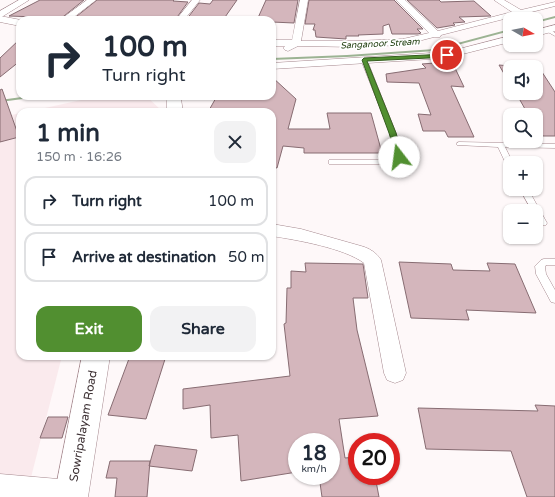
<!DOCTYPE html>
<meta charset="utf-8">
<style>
:root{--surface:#fff;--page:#f2f2f3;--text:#1f2937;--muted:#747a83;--line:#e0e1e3;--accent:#518f30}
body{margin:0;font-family:"Varela Round",sans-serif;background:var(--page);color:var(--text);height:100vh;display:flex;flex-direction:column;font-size:15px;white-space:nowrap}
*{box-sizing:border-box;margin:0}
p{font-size:13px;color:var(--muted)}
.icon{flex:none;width:22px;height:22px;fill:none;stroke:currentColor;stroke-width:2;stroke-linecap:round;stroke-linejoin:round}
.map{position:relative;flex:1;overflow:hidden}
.details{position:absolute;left:16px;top:108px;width:260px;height:252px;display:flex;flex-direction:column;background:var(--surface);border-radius:12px;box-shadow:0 1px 3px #0004}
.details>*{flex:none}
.hud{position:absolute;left:16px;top:16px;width:260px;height:84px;border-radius:12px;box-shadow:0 1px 3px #0004;background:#fff;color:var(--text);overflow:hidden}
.needle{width:26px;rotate:99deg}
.tools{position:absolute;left:503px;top:12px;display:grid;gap:8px}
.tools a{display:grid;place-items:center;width:40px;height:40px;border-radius:8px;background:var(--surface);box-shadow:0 1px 3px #0004;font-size:20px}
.speed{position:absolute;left:288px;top:433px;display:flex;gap:8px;font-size:20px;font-weight:700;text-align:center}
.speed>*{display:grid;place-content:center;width:52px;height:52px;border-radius:50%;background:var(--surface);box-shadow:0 1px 3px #0004;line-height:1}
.speed small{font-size:10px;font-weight:400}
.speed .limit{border:6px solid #d22;background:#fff;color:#111}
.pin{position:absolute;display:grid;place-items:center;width:34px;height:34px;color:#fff;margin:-17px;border:2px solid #fff;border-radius:50%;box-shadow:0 1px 4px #0007}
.me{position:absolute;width:44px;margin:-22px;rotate:345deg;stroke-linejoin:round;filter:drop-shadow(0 0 3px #0008)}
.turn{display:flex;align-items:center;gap:14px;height:84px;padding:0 20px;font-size:18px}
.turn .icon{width:52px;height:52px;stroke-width:2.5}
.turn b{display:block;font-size:28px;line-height:34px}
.round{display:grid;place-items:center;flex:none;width:42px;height:42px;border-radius:12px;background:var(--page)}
.headline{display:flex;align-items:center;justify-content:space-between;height:68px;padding:0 20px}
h1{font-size:24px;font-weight:800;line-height:30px}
.button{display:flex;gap:8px;margin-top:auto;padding:8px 20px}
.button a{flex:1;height:46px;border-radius:12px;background:var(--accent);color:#fff;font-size:16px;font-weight:800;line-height:46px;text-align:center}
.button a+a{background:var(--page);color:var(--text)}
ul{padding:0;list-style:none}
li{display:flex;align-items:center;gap:12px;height:50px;margin:0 8px 6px;padding:0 12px;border:2px solid var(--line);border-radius:12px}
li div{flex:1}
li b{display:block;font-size:15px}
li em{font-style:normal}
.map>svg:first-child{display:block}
</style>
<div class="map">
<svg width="555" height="497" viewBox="0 0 555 497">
<rect width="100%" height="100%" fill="#fef8f9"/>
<!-- built -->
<path fill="#faeaed" d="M99,96H146L162,111L161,112H27Z
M20,113V356H62L26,497H0V118Z"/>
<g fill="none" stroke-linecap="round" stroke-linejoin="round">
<!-- stream -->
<path fill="#9cb393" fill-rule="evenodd" d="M555,16V18L536,23V21Z
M510,29V31L435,51L347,57L272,60V58L347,55L435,49Z
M29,96H40L38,97L0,102V100Z"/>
</g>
<!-- building -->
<path fill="#d4b6bc" stroke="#876c72" d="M40,0H84L59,20H33L38,17L9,16Z
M97,0H174L173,1L188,2L175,20H72Z
M213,0H237L223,20H186L199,3L210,4Z
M266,0H298L294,23L272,22V20H257Z
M309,0H394L423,29H417L421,33L418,34H392L389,24L383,26V34L358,35L359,36H346V39L316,37L315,30H313L315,24H305Z
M407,0H439L441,2L474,1L491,16L459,17L465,22L453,23L455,25L437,28Z
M20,39V61L0,77V58Z
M447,62L455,68L464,87L451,86L474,137H448L445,131H423L418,114L431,115L419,83L387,82L386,74L426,68L422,64Z
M499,65L521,67H510V84Z
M536,68L540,69L555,92V136H543L536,126V109H525L516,93H536Z
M272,77L296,99L288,129H330L327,113H371L382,153H304V148L283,146L277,168L272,167V112H208L217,96H272Z
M2,89L19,137L0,142V90Z
M399,262L451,264L453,270L490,271L487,263L515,264L536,313L466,310L469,320L411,318Z
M305,263L363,264L368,298H353L357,330L378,416L339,419L345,458L357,457V476H375L379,497H322L319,476H331V442H297V472L241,481L238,435L211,438L210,405L183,409V389L290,376L284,324L286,323L287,288H291V271L306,272Z
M130,356H166L146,419L108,415Z
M535,405L555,406V497H527L511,451L426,449L418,408L538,411Z
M48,417H68L62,438H40Z
M155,445L197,450L192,471L149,466Z
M110,461H150L147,497H115L117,478H106Z"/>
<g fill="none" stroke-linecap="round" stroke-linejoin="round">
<defs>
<path id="service" d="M546,29H550L555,33V36L546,31Z
M364,58L367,60L396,133L403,157L398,164H329V160H393L395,157L390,133L361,60Z
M459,142L555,144V148L505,147L513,163H510V166L506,164L498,147L457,145V143Z
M520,189H528L547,223L546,225H540L536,218V211H532Z
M544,259H555V265H546L545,267L546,274L555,290V303L551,302L536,274L535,266L541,260Z"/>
<path id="minor" d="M19,0H29L0,18V11Z
M87,0H96L70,20H60Z
M192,0H200L184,20H176Z
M300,0H308L301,41H355L403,39L429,33L396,0H405L438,31L512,12L494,0H504L521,10L555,2V6L441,35L440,37H434L403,45L355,47L298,46L288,51L285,50L283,48L285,46H272V40H292Z
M555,25V31L536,36V30Z
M510,36V42L447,58L272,69V63L447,52Z
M272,224L301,229L361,246C369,248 377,253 381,260L406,373L403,380L395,383L387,380L384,373L364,263C344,248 297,240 272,236Z
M0,474L70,480L79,484L83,493L81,497H0Z"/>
<path id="tertiary" d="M0,16L21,20H20V26L0,22Z
M162,96H179L181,99L183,112H167V101Z
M82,356H110L88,497H54Z"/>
</defs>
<!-- service casing -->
<use href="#service" stroke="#a5888e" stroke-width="1"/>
<!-- minor casing -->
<use href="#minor" stroke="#a5888e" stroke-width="1"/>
<!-- tertiary casing -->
<use href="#tertiary" stroke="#a5888e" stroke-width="1"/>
<!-- service -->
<use href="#service" fill="#fff" fill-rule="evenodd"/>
<!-- minor -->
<use href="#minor" fill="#fff" fill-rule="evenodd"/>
<!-- tertiary -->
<use href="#tertiary" fill="#fff" fill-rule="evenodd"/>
</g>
<!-- route -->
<path fill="#518f30" stroke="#355d1f" d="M447,54L450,55L449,57L367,61L396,133L403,157L402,159H397L389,133L362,60L364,58Z"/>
<g text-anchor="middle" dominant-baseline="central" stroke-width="3.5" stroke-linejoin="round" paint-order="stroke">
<!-- far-water labels -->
<g font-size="9" font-style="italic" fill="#1c3b0a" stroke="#fff">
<text transform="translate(380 44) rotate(-3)">Sanganoor Stream</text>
</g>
<!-- near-street labels -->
<g font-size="12" fill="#403437" stroke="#fff">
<text transform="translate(83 426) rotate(-80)">Sowripalayam Road</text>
</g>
</g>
</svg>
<div class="tools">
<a><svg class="needle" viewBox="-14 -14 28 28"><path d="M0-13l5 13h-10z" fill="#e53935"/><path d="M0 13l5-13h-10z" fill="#747a83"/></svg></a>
<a><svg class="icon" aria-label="sound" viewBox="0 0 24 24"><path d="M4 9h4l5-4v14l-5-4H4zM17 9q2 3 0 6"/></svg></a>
<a><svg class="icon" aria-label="search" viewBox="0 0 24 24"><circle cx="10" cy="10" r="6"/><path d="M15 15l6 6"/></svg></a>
<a>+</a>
<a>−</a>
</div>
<div class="speed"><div>18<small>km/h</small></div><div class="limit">20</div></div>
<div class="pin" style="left:447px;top:55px;background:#d93025"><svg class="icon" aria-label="arrive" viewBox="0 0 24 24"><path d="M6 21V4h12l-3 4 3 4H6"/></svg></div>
<svg class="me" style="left:399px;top:157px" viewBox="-20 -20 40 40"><circle r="19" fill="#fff"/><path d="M0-13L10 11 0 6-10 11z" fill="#518f30"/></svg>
<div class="hud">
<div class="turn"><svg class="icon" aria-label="right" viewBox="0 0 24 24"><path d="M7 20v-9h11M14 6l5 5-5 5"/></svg><div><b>100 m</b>Turn right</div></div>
</div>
<section class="details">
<div class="headline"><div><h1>1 min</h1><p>150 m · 16:26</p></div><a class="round"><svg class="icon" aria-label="close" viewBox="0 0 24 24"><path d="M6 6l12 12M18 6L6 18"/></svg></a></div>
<ul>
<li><svg class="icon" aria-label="right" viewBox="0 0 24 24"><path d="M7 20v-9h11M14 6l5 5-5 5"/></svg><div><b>Turn right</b></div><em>100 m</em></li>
<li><svg class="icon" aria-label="arrive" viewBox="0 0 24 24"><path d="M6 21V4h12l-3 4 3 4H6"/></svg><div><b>Arrive at destination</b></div><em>50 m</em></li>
</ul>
<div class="button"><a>Exit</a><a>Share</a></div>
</section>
</div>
